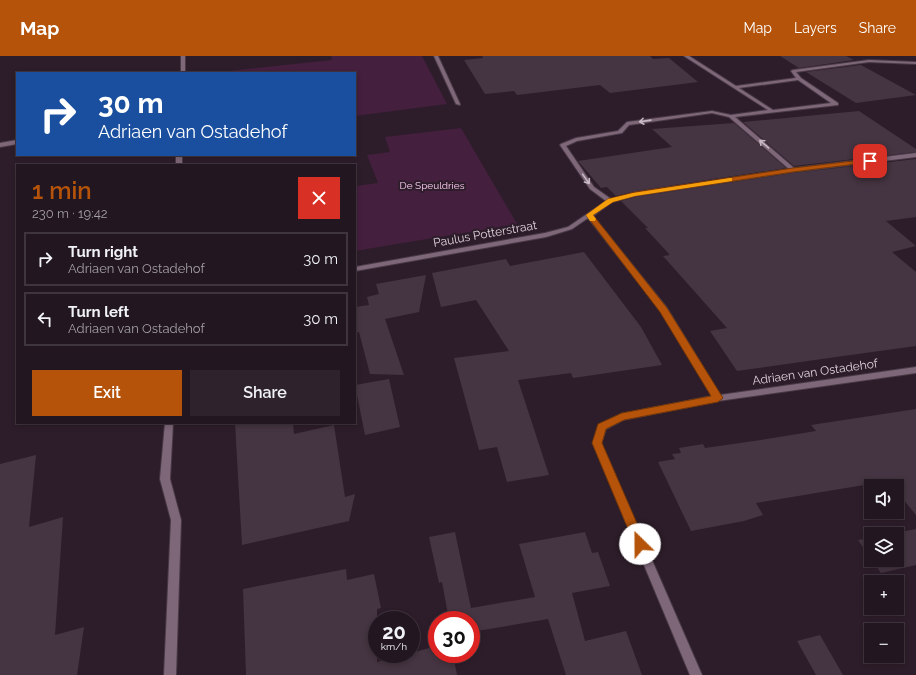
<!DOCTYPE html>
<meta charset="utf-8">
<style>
:root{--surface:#221620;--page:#2e232d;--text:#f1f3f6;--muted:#a29fa5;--line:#3f353e;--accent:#b45309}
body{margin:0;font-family:Raleway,sans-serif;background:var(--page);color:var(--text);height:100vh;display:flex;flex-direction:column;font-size:15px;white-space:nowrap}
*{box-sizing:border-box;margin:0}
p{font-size:13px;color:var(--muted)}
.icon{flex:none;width:22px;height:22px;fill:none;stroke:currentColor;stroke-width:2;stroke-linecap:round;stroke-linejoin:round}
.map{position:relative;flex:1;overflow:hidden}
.sheet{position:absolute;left:16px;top:108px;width:340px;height:260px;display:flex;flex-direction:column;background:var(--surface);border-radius:0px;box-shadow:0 2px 6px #0003,0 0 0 1px var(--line)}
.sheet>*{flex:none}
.top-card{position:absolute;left:16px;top:16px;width:340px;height:84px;border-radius:0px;box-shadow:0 2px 6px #0003,0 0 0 1px var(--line);background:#1a4fa0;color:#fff;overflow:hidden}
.controls{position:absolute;left:864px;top:423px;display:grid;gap:8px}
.controls a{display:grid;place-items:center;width:40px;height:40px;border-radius:0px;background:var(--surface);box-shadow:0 2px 6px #0003,0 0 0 1px var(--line);font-size:20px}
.speed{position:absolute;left:368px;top:555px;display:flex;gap:8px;font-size:20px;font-weight:700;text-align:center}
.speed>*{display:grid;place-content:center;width:52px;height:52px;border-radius:50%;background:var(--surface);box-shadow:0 2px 6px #0003,0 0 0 1px var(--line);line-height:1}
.speed small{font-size:10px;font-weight:400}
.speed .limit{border:6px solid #d22;background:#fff;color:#111}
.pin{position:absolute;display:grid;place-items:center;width:34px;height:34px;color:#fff;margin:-17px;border-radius:8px;box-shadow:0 2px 6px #0006}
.me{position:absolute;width:44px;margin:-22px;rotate:337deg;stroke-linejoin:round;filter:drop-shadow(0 0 3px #0008)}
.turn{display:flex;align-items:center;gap:14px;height:84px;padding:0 16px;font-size:18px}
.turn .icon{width:52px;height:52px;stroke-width:2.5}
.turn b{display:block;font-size:28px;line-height:34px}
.round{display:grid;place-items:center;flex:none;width:42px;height:42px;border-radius:0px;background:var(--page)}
.overview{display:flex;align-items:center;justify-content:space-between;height:68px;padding:0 16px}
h1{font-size:24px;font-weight:600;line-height:30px;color:var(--accent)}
.button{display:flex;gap:8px;margin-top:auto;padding:8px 16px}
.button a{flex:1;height:46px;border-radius:0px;background:var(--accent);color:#fff;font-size:16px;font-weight:600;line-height:46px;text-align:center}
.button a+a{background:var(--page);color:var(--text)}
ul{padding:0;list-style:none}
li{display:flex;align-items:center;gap:12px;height:54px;margin:0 8px 6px;padding:0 8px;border:2px solid var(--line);border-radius:0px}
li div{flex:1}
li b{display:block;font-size:15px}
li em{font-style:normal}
header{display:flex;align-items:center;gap:24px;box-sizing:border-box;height:56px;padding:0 20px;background:var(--accent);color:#fff}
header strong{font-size:19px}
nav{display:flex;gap:22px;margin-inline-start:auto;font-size:14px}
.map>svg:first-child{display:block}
</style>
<header>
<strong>Map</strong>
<nav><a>Map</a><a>Layers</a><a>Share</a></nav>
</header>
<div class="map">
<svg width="916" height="619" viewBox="0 0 916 619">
<rect width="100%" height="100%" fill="#2d1d2a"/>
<!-- green -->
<path fill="#441f3e" d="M331,0H422L447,48L355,60V17H210L332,4Z
M461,72L517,168L355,195V130L378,127L367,99L390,96L385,81Z"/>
<!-- building -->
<path fill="#453441" d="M482,0H650L653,3L669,2L698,26L610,37L600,29L517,39L514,35L485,38L464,4L483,2Z
M780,0H846L854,4L799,12Z
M861,9L916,39L856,47L806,16Z
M859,55L916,93V96L794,110L743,66Z
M734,67L786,112L635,135L616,140L607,131L601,132L578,105L672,91L652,73Z
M916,103V161L886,165L916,190L892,196L916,216V290L836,301L737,315L710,275L727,272L663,200L670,199L645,172H648L621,145L636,141L793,117Z
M584,196L641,271L662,309L573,322L571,317L518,324L549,419L507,426L497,391L479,394L454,302L509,295L476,244L441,251L432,217L506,203L510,210Z
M426,219L419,256L385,263L404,319L370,318L359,276L355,277V251L369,249L367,241L379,238L376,228Z
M389,323L400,371L365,379L355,329Z
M916,353V459L897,436V430H892L888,425L756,447L763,459L744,465L691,475L658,406L675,403L672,398L681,397L679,392L703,388L705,392L754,385L816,375L811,369Z
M235,367H293L294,378L334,369L345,441L355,438L349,465L242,489Z
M36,399L29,471L63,461L55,579L84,571L77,619H0V408Z
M916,473V509L881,517L872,504H897V478H889Z
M455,476L471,552L535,541L519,488L585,476L592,497L598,496L610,530L572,537L585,585L626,575L642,619H566L548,563L471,576V564H449L442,526L439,527L429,481Z
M871,482V503L858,484Z
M346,513L347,524L374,518L381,552L377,553V606L437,590V598H453L457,619H246L243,533Z
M820,579L843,619H816L797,585Z"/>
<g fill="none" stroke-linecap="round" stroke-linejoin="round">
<defs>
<path id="minor" d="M181,0H185V17H181Z
M434,0H438L460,48V49L456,48Z
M684,0H689L736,30L796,22L791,15L793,14L869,4L916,6V8L869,6L796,16L801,22L838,47V49L735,61L794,112L916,97V101L793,116L636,140L612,146L593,160L667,252L720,339L916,311V317L718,345L623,364L606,373L601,387L702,619H690L593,387L599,369L621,358L712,340L661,255L588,162L572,173L546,181L355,215V211L545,177L568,171L606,145L590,133L560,89L561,88L576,82L618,75L627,66L712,55L731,59L768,54ZM798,24L831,47L773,54L739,32ZM712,57L729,61L789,113L635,136L611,143L594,131L566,90L577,85L622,77L629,69Z
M17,84V88L0,91V87Z
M176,99H182V109H176Z
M165,367H173L170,423L181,464L176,619H164L171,464L160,423Z"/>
</defs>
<!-- minor casing -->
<use href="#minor" stroke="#493a46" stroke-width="2"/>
<!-- minor -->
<use href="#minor" fill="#7e6779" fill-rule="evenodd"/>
</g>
<!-- one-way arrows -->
<defs><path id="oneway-shaft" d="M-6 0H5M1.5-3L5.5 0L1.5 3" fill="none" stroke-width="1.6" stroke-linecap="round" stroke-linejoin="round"/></defs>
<g stroke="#c7b9c3">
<use href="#oneway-shaft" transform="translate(645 65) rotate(172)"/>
<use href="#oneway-shaft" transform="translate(764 88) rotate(-139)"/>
<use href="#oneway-shaft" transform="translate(586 123) rotate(55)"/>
</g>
<!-- route -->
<path fill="#b45309" stroke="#753606" d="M870,103H872V106L793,116L635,140L613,146L593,159L667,252L723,342L718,346L624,364L606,373L602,387L646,488L645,492L640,494L636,492L592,387L598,368L622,357L711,340L660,256L586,159L608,143L635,136L793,112Z"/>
<!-- slow -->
<path fill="#f59e0b" d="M730,122H732V125L635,140L613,146L593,159L596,163L595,165H590L586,159L608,143L633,137Z"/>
<g text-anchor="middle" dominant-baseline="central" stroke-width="4" stroke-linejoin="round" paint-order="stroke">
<!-- far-park labels -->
<g font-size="10" fill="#fdcdf2" stroke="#2d1d2a">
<text x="432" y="129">De Speuldries</text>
</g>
<!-- street labels -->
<g font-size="12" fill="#dfd4dc" stroke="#2d1d2a">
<text transform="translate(485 178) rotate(-10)">Paulus Potterstraat</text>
<text transform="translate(815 316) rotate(-8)">Adriaen van Ostadehof</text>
</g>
</g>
</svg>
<div class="controls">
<a><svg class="icon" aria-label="sound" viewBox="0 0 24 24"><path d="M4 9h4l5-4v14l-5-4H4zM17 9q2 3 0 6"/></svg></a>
<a><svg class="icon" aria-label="layers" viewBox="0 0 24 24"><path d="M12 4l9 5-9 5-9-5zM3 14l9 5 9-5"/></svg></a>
<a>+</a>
<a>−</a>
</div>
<div class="speed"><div>20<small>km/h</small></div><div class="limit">30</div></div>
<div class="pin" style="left:870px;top:105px;background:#d93025"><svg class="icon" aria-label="arrive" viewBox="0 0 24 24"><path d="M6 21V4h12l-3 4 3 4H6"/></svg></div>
<svg class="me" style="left:640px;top:488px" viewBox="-20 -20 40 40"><circle r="19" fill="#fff"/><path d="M0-13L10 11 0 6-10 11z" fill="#b45309"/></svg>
<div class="top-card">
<div class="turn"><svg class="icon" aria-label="right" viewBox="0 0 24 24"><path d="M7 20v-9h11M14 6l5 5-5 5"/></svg><div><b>30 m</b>Adriaen van Ostadehof</div></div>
</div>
<section class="sheet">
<div class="overview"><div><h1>1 min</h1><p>230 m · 19:42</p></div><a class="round" style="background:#d93025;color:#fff"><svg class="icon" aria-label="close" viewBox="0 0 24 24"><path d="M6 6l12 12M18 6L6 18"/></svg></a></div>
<ul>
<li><svg class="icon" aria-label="right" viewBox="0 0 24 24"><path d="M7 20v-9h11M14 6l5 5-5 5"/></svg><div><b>Turn right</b><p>Adriaen van Ostadehof</p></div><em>30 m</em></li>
<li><svg class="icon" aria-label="left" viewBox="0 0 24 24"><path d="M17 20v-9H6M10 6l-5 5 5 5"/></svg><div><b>Turn left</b><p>Adriaen van Ostadehof</p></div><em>30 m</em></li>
</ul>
<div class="button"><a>Exit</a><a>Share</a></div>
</section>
</div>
